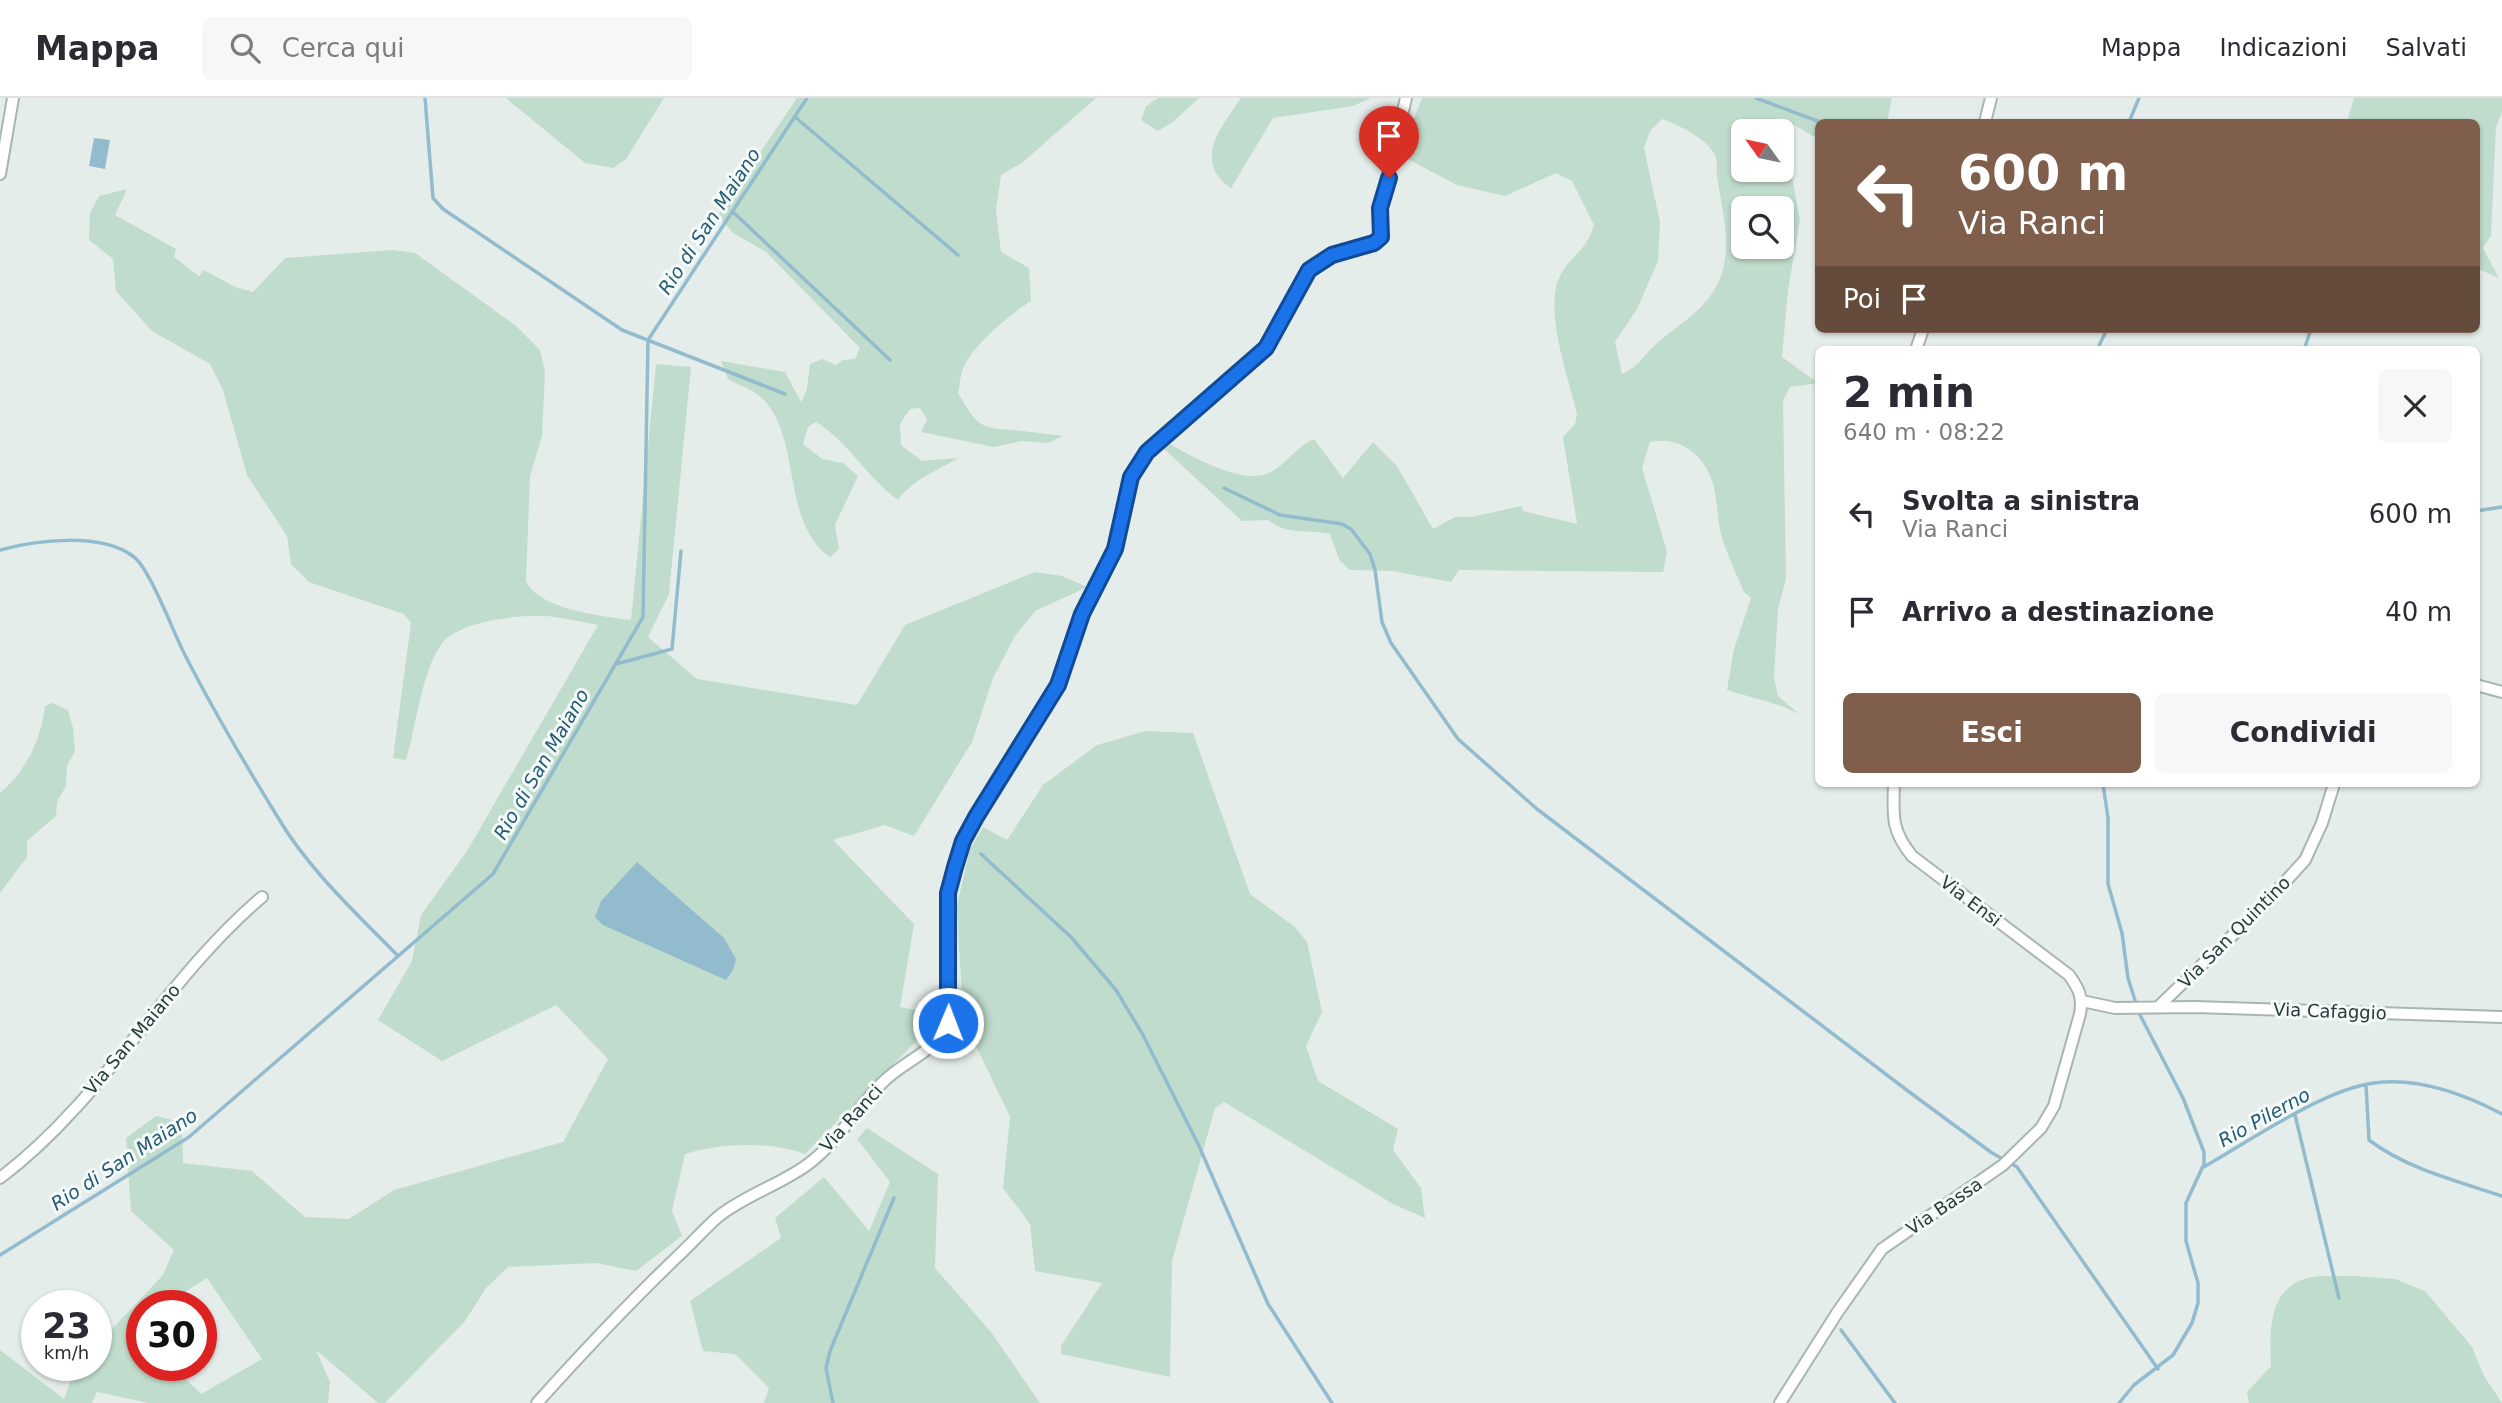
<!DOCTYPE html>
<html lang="it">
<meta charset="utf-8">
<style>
:root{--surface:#fff;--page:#f7f7f7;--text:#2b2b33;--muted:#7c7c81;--line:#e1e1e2;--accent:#7f5e4c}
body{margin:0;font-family:"DejaVu Sans",sans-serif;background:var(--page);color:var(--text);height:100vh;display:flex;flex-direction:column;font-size:26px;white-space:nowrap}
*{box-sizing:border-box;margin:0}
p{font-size:23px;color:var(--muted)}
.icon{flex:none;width:38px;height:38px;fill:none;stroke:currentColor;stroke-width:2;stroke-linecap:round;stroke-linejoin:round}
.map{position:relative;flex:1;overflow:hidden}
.drawer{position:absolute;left:1815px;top:248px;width:665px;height:441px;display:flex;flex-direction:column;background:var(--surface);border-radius:10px;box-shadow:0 2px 5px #0004}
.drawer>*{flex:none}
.hud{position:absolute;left:1815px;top:21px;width:665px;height:214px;border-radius:10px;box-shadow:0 2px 5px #0004;background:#7f5e4c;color:#fff;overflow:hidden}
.needle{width:46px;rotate:303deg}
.fabs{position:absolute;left:1731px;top:21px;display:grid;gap:14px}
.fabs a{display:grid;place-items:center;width:63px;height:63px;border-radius:10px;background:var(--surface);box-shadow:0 2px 5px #0004;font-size:35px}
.speed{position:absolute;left:21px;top:1192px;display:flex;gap:14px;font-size:35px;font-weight:700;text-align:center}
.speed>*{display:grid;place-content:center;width:91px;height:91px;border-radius:50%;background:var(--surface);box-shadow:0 2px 5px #0004;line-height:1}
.speed small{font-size:18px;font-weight:400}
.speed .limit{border:10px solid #d22;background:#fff;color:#111}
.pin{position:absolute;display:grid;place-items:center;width:60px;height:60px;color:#fff;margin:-72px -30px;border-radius:50% 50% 50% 0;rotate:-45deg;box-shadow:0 0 7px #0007}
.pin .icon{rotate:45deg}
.me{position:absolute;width:77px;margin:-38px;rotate:1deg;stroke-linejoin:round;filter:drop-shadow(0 0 5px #0008)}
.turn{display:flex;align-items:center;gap:24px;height:147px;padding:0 28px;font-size:32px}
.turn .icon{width:91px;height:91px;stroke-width:2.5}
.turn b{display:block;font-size:49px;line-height:60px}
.then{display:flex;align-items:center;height:66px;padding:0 28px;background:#0003;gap:14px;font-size:26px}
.round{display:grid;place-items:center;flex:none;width:74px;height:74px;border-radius:10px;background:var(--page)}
.overview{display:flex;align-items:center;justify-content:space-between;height:119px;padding:0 28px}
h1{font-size:42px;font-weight:600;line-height:52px}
.primary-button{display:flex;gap:14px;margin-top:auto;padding:14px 28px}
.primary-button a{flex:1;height:80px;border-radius:10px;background:var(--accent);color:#fff;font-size:28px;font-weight:600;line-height:80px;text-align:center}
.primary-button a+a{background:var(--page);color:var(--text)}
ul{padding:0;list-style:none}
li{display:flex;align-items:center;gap:21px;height:98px;padding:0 28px}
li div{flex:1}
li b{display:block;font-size:26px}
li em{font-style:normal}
header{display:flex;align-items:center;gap:42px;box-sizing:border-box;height:98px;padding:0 35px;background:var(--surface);border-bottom:2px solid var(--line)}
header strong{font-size:33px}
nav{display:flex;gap:38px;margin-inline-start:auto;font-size:24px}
.search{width:490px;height:63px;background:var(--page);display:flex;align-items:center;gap:18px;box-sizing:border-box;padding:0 24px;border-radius:10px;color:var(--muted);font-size:26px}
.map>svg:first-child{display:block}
</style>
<header>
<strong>Mappa</strong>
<div class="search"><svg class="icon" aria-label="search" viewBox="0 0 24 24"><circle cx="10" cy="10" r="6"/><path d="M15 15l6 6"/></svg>Cerca qui</div>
<nav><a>Mappa</a><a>Indicazioni</a><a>Salvati</a></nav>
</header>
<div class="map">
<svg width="2502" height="1305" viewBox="0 0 2502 1305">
<rect width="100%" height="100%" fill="#e5edeb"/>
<!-- green -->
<path fill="#c0dccc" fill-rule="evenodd" d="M506,0H664L626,61L613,70L585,65Z
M797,0H1096L1023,64L1001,77L996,112L1001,154L1029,170L1031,203C1010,216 970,249 962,273C960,279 960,288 958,295C976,325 978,331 1013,332C1029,333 1046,336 1063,338L1048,345L1021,343L994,349L921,334L927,322L920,310L910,311L900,326L901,347L922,363L958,360C936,374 914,380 898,402C867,380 849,344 816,324L808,329L803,346L822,361L843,365L858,378L835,427L839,451L830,459C779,425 804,332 757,296C748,290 737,286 728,281L721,263L785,274L801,304L807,291L810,266L822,261L836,267L843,262L855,261L860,250L766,154L733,135L718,117Z
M1158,0H1199L1173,24L1158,33L1141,22L1146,8Z
M1241,0H1371L1353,8L1273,20L1231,90C1192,63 1221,30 1241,0Z
M1422,0H1892L1887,24H1818V41L1782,20L1764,23L1766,33H1743V72H1782V51H1787L1800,122L1788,192L1782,259L1818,285L1790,289L1783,303L1786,481L1778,511L1774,579L1778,598L1799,616L1782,608L1727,592L1734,551L1751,500L1744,494C1737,477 1729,461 1723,443C1717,426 1718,407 1714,389C1707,359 1681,337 1650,344L1642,370L1667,454L1663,474L1459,472L1451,484L1393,473L1350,472L1340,463L1330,436C1307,431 1288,438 1268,422L1242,423L1164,351L1170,346C1192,359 1246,389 1271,374C1287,365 1296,349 1314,341L1343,380L1373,344L1397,368L1433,431L1455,419H1472L1521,408L1523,413L1577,426L1563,339L1575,326L1577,316C1569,281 1542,209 1561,176C1573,155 1586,154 1594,127L1572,83L1556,75L1505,98L1457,87L1400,57ZM1662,21C1680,28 1705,39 1715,57C1718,63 1716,71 1717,78C1722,113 1735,155 1716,189C1701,216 1675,228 1654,248C1639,262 1643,265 1622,276L1615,244L1637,211L1658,163L1660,124L1644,50L1650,33ZM1743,110H1782V149H1743Z
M2354,0H2502V14L2496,29L2491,138L2483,150L2499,180L2476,170V24H2347Z
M127,91L115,117L176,151L174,159L199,178L204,172L235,189L253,194L285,160L393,152L415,155L515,227L540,252L545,274L542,338L530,378L526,483C538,511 601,518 631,522L656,266L691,269L669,496L648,539L697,581L857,607L905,527L1035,474L1062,478L1087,489L1035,513L1015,538L993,580L972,644L914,738L885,727L833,742L914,826L900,909L942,917L805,1056C770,1043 720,1045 685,1056L672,1113L682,1138L636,1173L596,1165L508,1169L486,1190L465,1223L385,1305H378L316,1252L330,1284L328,1305H149L97,1294L92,1305H0V1252L64,1301L76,1270L78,1267H96V1248L163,1177L174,1152L131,1113L126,1040L156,1018L182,1024L183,1065L252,1073L305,1119L349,1121L394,1092L563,1044L608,961L556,907L442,963L378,922L412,863L421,817L467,753L598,527C581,524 562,519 545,518C519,516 460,524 443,544C422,570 416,630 406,662L393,660L411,525L404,516L309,484L291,466L287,438L247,377L223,292L210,266L152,233L116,193L113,161L89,142L90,115L99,98ZM207,1180L262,1261L201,1296L172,1267H142V1241L133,1236L142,1224V1208L164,1207Z
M52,605L68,612L73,630L75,653L67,668L66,688L57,704L56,718L27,743V759L0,795V695C26,673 41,642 45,608Z
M1146,633L1193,635L1250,796L1295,829L1307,844L1322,914L1306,948L1318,983L1398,1031L1393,1052L1421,1090L1425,1120L1393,1106L1224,1004L1215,1010L1172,1163L1170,1279L1061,1256V1248L1102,1185L1035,1173L1030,1126L1003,1090L1010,1019L964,923L959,851L957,807L970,751L983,729L1007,742L1043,687L1097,647Z
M867,1030L938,1076L935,1170L991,1234L1040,1305H764L769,1290L735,1256L703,1253L690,1203L781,1140L775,1120L824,1079L869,1133L890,1084L857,1041Z
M2354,1178L2395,1181L2425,1193L2472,1249L2484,1278L2502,1305H2249L2247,1294L2271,1268C2270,1236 2267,1194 2304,1181C2318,1176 2339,1179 2354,1178Z"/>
<!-- water -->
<path fill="#92bbcd" d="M94,40L110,42L105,71L89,68Z
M637,764L724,840L736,861L733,872L726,882L603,827L595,819L601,803Z"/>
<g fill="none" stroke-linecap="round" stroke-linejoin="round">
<!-- stream -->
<path stroke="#92bbcd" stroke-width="3.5" d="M425,0L433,100L443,111L622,232L785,296
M1756,0L1820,24
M795,19L958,157
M2129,24L2139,0
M732,113L890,262
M2097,252L2107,231
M2304,252L2311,231
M1224,390L1280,417L1342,426L1351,431L1370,456L1375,472L1382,524L1391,545L1458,641L1537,711L1908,993L1992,1055L2017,1069L2158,1271
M2476,413L2502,409
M0,452C36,442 102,434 134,459C150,471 174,536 185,557C213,612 245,666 277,718C308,771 356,815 398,858
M616,566L672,551L681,453
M2103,686L2108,720V786L2122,835L2128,880L2139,915L2183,1000L2204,1054V1066L2186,1105V1143L2198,1185V1205L2192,1225L2173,1257L2134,1287L2119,1305
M981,756L1071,839L1116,892L1143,937L1199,1048L1268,1206L1332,1305
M2366,987L2369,1042C2407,1071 2457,1083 2502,1098
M2295,1017L2339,1200
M2202,1070C2248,1044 2324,991 2374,985C2418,979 2464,996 2502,1016
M0,1157L189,1039L493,776L643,519L648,242L807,0
M1841,1232L1895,1305
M833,1305L826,1270L830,1253L894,1100"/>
<defs>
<path id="street" d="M1985,24L1991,0
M0,76L13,0
M1916,252L1923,231
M2476,587L2502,594
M2082,903L2115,910L2195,909L2502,919
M2158,909L2262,809L2305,762L2322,725L2334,686
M0,1080C103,1003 164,882 262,799
M537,1305C582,1255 628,1206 677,1159C691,1146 704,1131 719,1118C746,1097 779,1087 807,1067C837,1045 856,1011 882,985C904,962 934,956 948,925V795L963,743L1058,587L1082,516L1114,451L1131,379L1147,354L1266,250L1309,172L1332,157L1374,145L1381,139L1380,110L1406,0
M1780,1305L1837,1215L1882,1151L2003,1067L2041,1030L2054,1008L2080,916C2083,899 2079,891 2069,877L1912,758C1891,732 1893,718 1894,686"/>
</defs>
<!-- street casing -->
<use href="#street" stroke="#a8b5b3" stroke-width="14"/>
<!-- street -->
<use href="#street" stroke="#fff" stroke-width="10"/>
</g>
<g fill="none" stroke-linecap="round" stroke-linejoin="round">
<defs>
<path id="route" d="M948,925V795L955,769L963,743L976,719L1058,587L1082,516L1115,451L1131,379L1147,354L1266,250L1309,172L1332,157L1374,145L1381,139L1380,110L1389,80"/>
</defs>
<!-- route casing -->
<use href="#route" stroke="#114b97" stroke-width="18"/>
<!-- route -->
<use href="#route" stroke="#1a73e8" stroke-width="12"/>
</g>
<g text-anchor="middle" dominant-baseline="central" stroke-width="6" stroke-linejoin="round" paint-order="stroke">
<!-- street labels -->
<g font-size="18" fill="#263d3b" stroke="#f5faf8">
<text transform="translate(1971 803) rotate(37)">Via Ensi</text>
<text transform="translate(2234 834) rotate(-45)">Via San Quintino</text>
<text transform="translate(2330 913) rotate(2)">Via Cafaggio</text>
<text transform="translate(132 941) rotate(-50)">Via San Maiano</text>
<text transform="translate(851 1020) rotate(-48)">Via Ranci</text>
<text transform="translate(1944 1108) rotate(-34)">Via Bassa</text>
</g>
<!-- water labels -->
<g font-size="19" font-style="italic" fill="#245b75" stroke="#f5faf8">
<text transform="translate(709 123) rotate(-57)">Rio di San Maiano</text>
<text transform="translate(541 666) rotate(-60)">Rio di San Maiano</text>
<text transform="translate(2264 1019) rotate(-29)">Rio Pilerno</text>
<text transform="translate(124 1061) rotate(-33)">Rio di San Maiano</text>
</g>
</g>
</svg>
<div class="fabs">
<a><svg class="needle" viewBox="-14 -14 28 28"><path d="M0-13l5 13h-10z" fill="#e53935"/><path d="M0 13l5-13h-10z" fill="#7c7c81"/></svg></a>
<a><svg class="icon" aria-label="search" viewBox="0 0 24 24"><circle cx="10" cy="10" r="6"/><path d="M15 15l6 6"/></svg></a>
</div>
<div class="speed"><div>23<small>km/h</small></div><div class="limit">30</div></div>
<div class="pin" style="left:1389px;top:80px;background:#d93025"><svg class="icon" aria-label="arrive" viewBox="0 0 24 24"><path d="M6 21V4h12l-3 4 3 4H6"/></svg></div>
<svg class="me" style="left:948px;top:925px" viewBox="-20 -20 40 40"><circle r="17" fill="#1a73e8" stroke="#fff" stroke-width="3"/><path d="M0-11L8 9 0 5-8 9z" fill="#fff"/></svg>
<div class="hud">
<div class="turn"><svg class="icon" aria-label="left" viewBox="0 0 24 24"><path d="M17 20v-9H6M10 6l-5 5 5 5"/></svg><div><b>600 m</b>Via Ranci</div></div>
<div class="then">Poi<svg class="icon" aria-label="arrive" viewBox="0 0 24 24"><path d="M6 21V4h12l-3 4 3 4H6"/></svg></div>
</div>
<section class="drawer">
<div class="overview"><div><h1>2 min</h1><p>640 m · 08:22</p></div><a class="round"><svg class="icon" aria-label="close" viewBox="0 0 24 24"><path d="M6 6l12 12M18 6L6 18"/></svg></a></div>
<ul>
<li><svg class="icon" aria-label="left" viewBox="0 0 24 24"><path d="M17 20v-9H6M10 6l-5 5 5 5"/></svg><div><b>Svolta a sinistra</b><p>Via Ranci</p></div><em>600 m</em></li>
<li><svg class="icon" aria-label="arrive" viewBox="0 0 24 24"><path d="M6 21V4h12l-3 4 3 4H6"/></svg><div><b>Arrivo a destinazione</b></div><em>40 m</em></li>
</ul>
<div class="primary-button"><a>Esci</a><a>Condividi</a></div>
</section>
</div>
